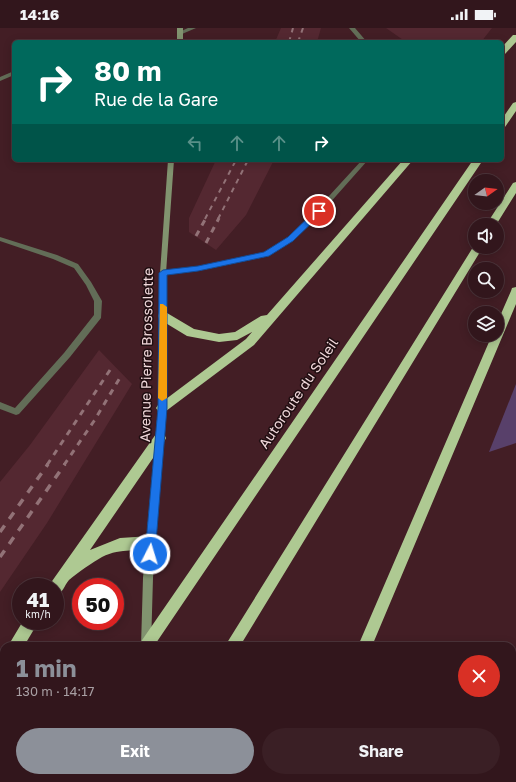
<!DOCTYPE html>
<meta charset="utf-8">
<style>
:root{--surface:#32161c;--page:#3a1f25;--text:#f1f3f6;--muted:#a89fa3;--line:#4d353b;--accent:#8c9099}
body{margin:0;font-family:"Golos Text",sans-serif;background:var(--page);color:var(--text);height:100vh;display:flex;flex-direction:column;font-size:15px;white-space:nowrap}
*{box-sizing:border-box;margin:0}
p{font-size:13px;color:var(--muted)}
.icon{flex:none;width:22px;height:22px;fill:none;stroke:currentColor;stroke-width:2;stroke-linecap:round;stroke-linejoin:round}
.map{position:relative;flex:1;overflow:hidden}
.panel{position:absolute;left:0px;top:614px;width:516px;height:140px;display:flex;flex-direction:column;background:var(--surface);border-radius:12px 12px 0 0;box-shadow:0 2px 10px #0003,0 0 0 1px var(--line)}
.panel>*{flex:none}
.top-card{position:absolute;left:12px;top:12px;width:492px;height:122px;border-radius:6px;box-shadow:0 2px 10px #0003,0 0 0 1px var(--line);background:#00695c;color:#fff;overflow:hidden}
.needle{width:26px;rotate:76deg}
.fabs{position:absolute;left:468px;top:146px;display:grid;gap:8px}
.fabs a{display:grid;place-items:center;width:36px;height:36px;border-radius:50%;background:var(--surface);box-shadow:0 2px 10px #0003,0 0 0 1px var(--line);font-size:20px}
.speed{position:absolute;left:12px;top:550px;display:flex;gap:8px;font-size:20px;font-weight:700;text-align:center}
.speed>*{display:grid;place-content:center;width:52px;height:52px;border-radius:50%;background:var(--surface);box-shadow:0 2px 10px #0003,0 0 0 1px var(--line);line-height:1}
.speed small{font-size:10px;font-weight:400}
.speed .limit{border:6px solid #d22;background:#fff;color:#111}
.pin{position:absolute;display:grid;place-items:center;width:34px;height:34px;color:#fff;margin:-17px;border:2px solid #fff;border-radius:50%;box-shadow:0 1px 4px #0007}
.me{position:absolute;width:44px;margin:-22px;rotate:5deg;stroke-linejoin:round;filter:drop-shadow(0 0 3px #0008)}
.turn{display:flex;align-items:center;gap:14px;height:84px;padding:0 16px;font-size:18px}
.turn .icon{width:52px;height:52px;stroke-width:2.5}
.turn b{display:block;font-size:28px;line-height:34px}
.lanes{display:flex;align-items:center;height:38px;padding:0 16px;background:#0003;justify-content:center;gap:20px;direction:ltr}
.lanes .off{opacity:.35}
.round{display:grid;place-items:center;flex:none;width:42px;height:42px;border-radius:21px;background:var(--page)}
.summary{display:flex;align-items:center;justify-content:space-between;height:68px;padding:0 16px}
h1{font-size:24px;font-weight:700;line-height:30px;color:var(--accent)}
.primary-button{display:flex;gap:8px;margin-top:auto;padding:8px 16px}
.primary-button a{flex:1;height:46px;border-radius:24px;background:var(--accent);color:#fff;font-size:16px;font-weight:700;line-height:46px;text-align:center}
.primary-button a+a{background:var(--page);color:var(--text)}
.status{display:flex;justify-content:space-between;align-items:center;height:28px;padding:0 20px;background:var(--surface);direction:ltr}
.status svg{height:11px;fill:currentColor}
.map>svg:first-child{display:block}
</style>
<div class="status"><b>14:16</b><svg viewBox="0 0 49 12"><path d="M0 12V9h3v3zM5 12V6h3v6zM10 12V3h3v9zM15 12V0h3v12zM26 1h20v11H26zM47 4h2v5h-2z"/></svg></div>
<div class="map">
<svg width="516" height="754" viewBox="0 0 516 754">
<rect width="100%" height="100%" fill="#431e25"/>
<!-- built -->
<path fill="#542831" d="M281,0H321L317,14H275Z
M386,0H492L481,14H406Z
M216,132H274L246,187L216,222L189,204V190Z
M99,322L132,356L47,495L0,564V454L30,417Z"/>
<!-- green -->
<path fill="#58406a" d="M516,356V415L489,424Z"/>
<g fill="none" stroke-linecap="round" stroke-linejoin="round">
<!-- service -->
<path fill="#626d57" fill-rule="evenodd" d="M188,0H196L182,6L177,5Z
M349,0H355L367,14H361Z
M362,132H368L312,195L292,213L269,228L198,243L163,247L160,245L163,243L198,239L265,224L288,209L308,191Z"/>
<!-- minor -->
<path fill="#626d57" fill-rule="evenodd" d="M14,43V47L0,53V49Z
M0,209L57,227L78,236L91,254L102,273L101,290L70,329L19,386L16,387L0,381V374L15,380L64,325L94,287V273L86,257L74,240L53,231L0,213Z"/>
<!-- secondary -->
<path fill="#81936f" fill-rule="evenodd" d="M177,0H183V14H177Z
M168,132H174L166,245V380L153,550L151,618H141L143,550L158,380L160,245Z
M136,750H146V754H136Z"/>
<!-- motorway -->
<path fill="#aec992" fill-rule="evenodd" d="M513,7H516V14L505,26H502V19Z
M516,74V83L505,99L502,100V91L513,75Z
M403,132H413L254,317L166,383L162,385L158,383L156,380L158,377L246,311L252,304L237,312L219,314L187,308L159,291L158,288L159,285H167L194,301L219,306L235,304L261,288L267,287Z
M473,132H483L154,618H138Z
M516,154V165L496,197H486L513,155Z
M475,216V219H483L240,618H225Z
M516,259V276L372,618H358L492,307H497V295L511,263L512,260Z
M160,405L164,406L166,410L164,414L90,522L120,510L151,508L156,510L158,514L156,518C138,525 122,519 102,529C93,534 77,545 69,552C64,558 63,565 55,568V559H49L50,556L156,406Z
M23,593H39L24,618H8Z
M4,626V645L0,647V627Z
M45,750H63L62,754H44Z
M142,750H159L158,754H141Z
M298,750H315L314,754H297Z"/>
<!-- rail-far2 -->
<path stroke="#927277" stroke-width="2" stroke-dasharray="5 5" stroke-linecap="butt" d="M289,14L293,0
M298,14L303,0
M205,191L236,132
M218,191L248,132"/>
<!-- rail-far1 -->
<path stroke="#927277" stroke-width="3" stroke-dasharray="6 6" stroke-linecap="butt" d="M196,208L206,190
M206,215L219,190
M47,437L112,339
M64,437L94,393L121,348"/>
<!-- rail -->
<path stroke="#927277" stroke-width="3.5" stroke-dasharray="8 8" stroke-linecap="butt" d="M0,504L48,436
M0,529L65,436"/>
</g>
<!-- route -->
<path fill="#1a73e8" stroke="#114b97" d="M319,180L323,183L322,185L293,213L269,228L198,243L167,247V380L155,526L154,529L150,531L146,529L145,526L158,380L159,245L163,242L198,238L264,224L288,209L317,181Z"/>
<!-- slow -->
<path fill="#f59e0b" d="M160,276H163L167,279V370L162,373L158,370Z"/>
<g text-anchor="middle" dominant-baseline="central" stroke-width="3" stroke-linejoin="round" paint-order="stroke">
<!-- street labels -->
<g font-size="14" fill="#f0d7da" stroke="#1f0e11">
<text transform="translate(146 327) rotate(-89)">Avenue Pierre Brossolette</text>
<text transform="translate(298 365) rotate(-56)">Autoroute du Soleil</text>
</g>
</g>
</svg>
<div class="fabs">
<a><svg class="needle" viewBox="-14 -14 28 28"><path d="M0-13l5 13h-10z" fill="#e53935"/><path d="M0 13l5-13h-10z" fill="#a89fa3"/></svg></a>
<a><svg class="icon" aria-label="sound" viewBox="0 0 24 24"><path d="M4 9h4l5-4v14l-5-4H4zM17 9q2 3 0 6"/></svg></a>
<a><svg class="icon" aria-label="search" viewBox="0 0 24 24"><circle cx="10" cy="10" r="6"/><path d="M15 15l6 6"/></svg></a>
<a><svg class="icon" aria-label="layers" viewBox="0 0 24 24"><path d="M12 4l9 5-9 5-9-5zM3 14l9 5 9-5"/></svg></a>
</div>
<div class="speed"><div>41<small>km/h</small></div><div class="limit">50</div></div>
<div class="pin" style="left:319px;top:183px;background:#d93025"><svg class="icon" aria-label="arrive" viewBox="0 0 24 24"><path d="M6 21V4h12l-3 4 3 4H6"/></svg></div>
<svg class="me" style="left:150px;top:526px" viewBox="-20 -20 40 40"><circle r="17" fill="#1a73e8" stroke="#fff" stroke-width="3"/><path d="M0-11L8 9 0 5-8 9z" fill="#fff"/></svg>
<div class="top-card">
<div class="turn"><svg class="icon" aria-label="right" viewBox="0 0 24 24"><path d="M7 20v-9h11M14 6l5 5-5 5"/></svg><div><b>80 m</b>Rue de la Gare</div></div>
<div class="lanes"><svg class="icon off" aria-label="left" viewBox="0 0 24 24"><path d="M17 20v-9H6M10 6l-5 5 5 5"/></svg><svg class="icon off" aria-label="ahead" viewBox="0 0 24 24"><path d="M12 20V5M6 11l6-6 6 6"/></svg><svg class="icon off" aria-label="ahead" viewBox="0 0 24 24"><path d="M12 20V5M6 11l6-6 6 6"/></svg><svg class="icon" aria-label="right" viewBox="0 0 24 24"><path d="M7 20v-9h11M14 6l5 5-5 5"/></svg></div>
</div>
<section class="panel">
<div class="summary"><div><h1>1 min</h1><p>130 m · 14:17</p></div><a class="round" style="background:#d93025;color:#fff"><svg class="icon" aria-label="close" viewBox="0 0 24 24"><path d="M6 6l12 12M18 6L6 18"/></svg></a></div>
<div class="primary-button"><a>Exit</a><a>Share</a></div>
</section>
</div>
